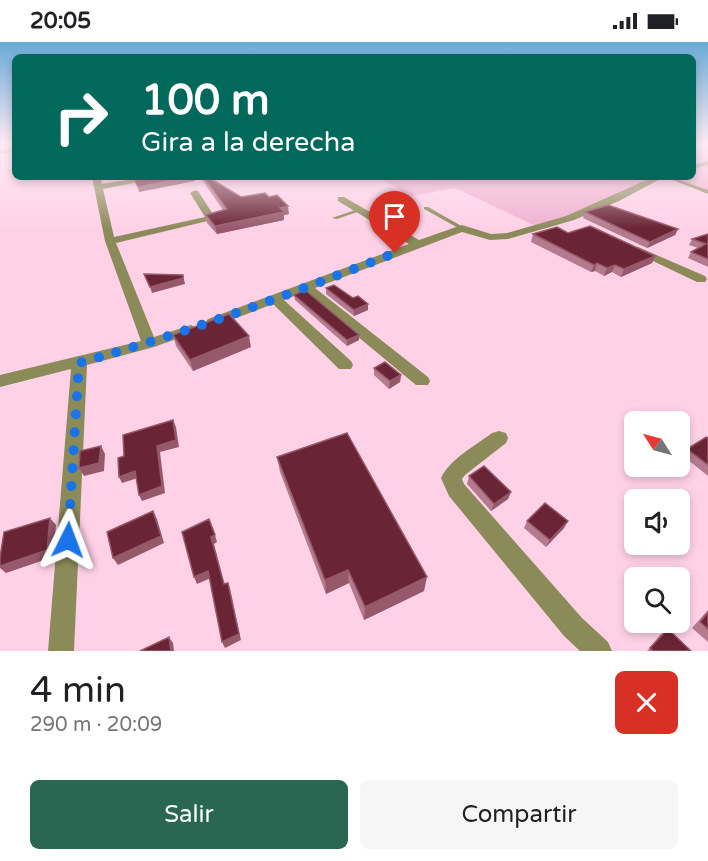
<!DOCTYPE html>
<html lang="es">
<meta charset="utf-8">
<style>
:root{--surface:#fff;--page:#f6f6f6;--text:#202124;--muted:#757577;--accent:#2a6752}
body{margin:0;font-family:"Varela Round",sans-serif;background:var(--page);color:var(--text);height:100vh;display:flex;flex-direction:column;font-size:22px;white-space:nowrap}
*{box-sizing:border-box;margin:0}
p{font-size:20px;color:var(--muted)}
.icon{flex:none;width:33px;height:33px;fill:none;stroke:currentColor;stroke-width:2;stroke-linecap:round;stroke-linejoin:round}
.map{position:relative;height:609px;overflow:hidden}
.panel{display:flex;flex-direction:column;background:var(--surface);flex:1}
.panel>*{flex:none}
.hud{position:absolute;left:12px;top:12px;width:684px;height:126px;border-radius:9px;box-shadow:0 3px 9px #0003;background:#00695c;color:#fff;overflow:hidden}
.needle{width:39px;rotate:306deg}
.buttons{position:absolute;left:624px;top:369px;display:grid;gap:12px}
.buttons a{display:grid;place-items:center;width:66px;height:66px;border-radius:9px;background:var(--surface);box-shadow:0 3px 9px #0003;font-size:30px}
.pin{position:absolute;display:grid;place-items:center;width:51px;height:51px;color:#fff;margin:-62px -26px;border-radius:50% 50% 50% 0;rotate:-45deg;box-shadow:0 0 6px #0007}
.pin .icon{rotate:45deg}
.me{position:absolute;width:66px;margin:-33px;rotate:3deg;stroke-linejoin:round;filter:drop-shadow(0 0 4px #0008)}
.turn{display:flex;align-items:center;gap:21px;height:126px;padding:0 30px;font-size:27px}
.turn .icon{width:78px;height:78px;stroke-width:2.5}
.turn b{display:block;font-size:42px;line-height:51px}
.round{display:grid;place-items:center;flex:none;width:63px;height:63px;border-radius:9px;background:var(--page)}
.headline{display:flex;align-items:center;justify-content:space-between;height:102px;padding:0 30px}
h1{font-size:36px;font-weight:600;line-height:45px}
.cta{display:flex;gap:12px;margin-top:auto;padding:12px 30px}
.cta a{flex:1;height:69px;border-radius:9px;background:var(--accent);color:#fff;font-size:24px;font-weight:600;line-height:69px;text-align:center}
.cta a+a{background:var(--page);color:var(--text)}
.status{display:flex;justify-content:space-between;align-items:center;height:42px;padding:0 30px;background:var(--surface);direction:ltr}
.status svg{height:16px;fill:currentColor}
.map>svg:first-child{display:block}
</style>
<div class="status"><b>20:05</b><svg viewBox="0 0 49 12"><path d="M0 12V9h3v3zM5 12V6h3v6zM10 12V3h3v9zM15 12V0h3v12zM26 1h20v11H26zM47 4h2v5h-2z"/></svg></div>
<div class="map">
<svg width="708" height="609" viewBox="0 0 708 609">
<rect width="100%" height="100%" fill="#ffd1e7"/>
<!-- green -->
<path fill="#f0b1d0" d="M693,102H708V150L667,135H693Z
M378,135H660L616,157L538,185L455,146L411,154Z"/>
<g fill="none" stroke-linecap="round" stroke-linejoin="round">
<!-- service -->
<path fill="#8b8b5a" fill-rule="evenodd" d="M665,135H671L708,148V152Z
M424,165H428L465,186L460,187L424,167Z
M358,167L363,168L337,177L332,176Z"/>
<!-- minor -->
<path fill="#8b8b5a" fill-rule="evenodd" d="M15,106V110L0,112V108Z
M708,119V123L693,127V123Z
M92,135H100L102,142L144,135H164L103,147L114,195L205,175L190,151L195,148L198,149L216,177L116,201L154,295L191,283L198,287L196,290L154,305L87,323L74,609H48L71,327L0,345V333L141,299L105,199Z
M653,135H664L619,159L574,178L508,197L490,198L462,190L315,246L428,335L430,339L428,343H416L304,250L284,258L351,319L353,323L351,327H339L273,262L218,283H208L206,280L208,277L409,202L338,159V155H344L419,198L462,183L491,192L507,191L566,174Z
M638,205L705,234L707,237L705,240H697L634,210L632,208Z
M499,389L506,391L508,396L506,401L465,433L462,437L464,442L582,576L608,600L612,609H580L564,594L449,454L441,436C451,416 475,404 492,391Z"/>
</g>
<!-- wall -->
<path fill="#b47b8e" d="M200,135H208L241,155L289,172L284,173V178L217,192L207,181L206,173L223,168Z
M585,170L678,187L675,193L647,206L583,176Z
M568,191L655,214L652,221L621,235L612,230L604,234L595,229L591,230L531,200L533,192Z
M708,192V225L688,216L691,210L698,206L689,203L692,197Z
M326,246L368,262V268L354,274L326,252Z
M294,253L359,298L347,304L295,258Z
M173,293L251,305L193,329L176,304Z
M374,326L401,333L400,340L389,347L374,333Z
M708,396V434L682,413L687,407Z
M277,415L424,549L364,578L349,541L326,552L280,430Z
M469,434L511,450L508,457L491,469L467,442Z
M527,479H568L564,486L546,505L524,486Z
M708,568V600L692,586Z
M668,587L691,609H647L660,593Z"/>
<!-- shaded-wall -->
<path fill="#96596b" d="M188,135H194L195,139L139,150L138,145Z
M288,164L289,172L284,173V178L217,192L215,184Z
M678,187L675,193L647,206L650,200Z
M655,214L652,221L621,235L624,227Z
M597,221L595,229L591,230L594,223Z
M615,223L612,230L604,234L607,226Z
M183,233L185,242L152,251L150,245Z
M368,262V268L354,274V268Z
M359,293V298L347,304V298Z
M249,294L251,305L193,329L190,318Z
M401,333L400,340L389,347L390,339Z
M173,378L176,385L179,405L160,410L165,451L142,459L139,453L157,404Z
M101,404L105,412L104,429L84,434L79,426Z
M135,429L138,436L122,441L119,435Z
M511,450L508,457L491,469L494,462Z
M153,469L157,477L164,501L118,523L113,516Z
M50,476L56,483L53,515L6,531L0,526V524Z
M568,479L564,486L546,505L550,498Z
M215,493L217,500L214,502L226,549L224,542L211,495Z
M348,528L349,541L326,552L325,538Z
M208,529L211,536L197,542L194,535Z
M427,535L424,549L364,578L365,565Z
M228,541L230,547L241,598L225,606L222,600Z
M169,595L173,601L174,609H171Z"/>
<!-- building -->
<path fill="#692536" stroke="#96596b" stroke-width="1.5" d="M145,135H188L138,145L134,138Z
M203,135H208L241,155L265,151L269,155L277,153L288,164L280,166L284,170L215,184L206,173L227,167Z
M608,163L678,187L650,200L585,170Z
M590,184L655,214L624,227L615,223L607,226L597,221L594,223L533,192L557,185L568,191Z
M708,192V217L691,210L706,202L692,197Z
M144,232L183,233V236L150,245Z
M334,243L353,256L358,254L368,262L354,268L326,246Z
M305,248L359,293L347,298L294,253Z
M229,272L249,294L190,318L173,293Z
M385,320L401,333L390,339L374,326Z
M173,378L176,398L157,404L162,444L139,453L135,429L119,435L118,416L124,414L123,393Z
M347,391L427,535L365,565L348,528L325,538L277,415Z
M706,395L708,396V423L687,407Z
M101,404L99,421L79,426L80,409Z
M484,424L511,450L494,462L469,434Z
M545,461L568,479L550,498L527,479Z
M153,469L161,494L113,516L107,490Z
M50,476L47,508L0,524V515L4,490Z
M209,477L215,493L211,495L224,542L228,541L239,592L222,600L208,529L194,535L182,490Z
M708,570V587L700,580Z
M668,587L691,609H653L650,606Z
M169,595L171,609H140Z"/>
<!-- sky -->
<linearGradient id="sky" x2="0" y2="1"><stop stop-color="#69aad7"/><stop offset="0.55" stop-color="#ffeaf4"/><stop offset="1" stop-color="#ffeaf4" stop-opacity="0"/></linearGradient>
<rect width="708" height="187" fill="url(#sky)"/>
<g fill="none" stroke-linecap="round" stroke-linejoin="round">
<!-- route -->
<path stroke="#1a73e8" stroke-width="10" stroke-dasharray="0 18" d="M68,498L79,321C187,291 291,252 395,211"/>
</g>
</svg>
<div class="buttons">
<a><svg class="needle" viewBox="-14 -14 28 28"><path d="M0-13l5 13h-10z" fill="#e53935"/><path d="M0 13l5-13h-10z" fill="#757577"/></svg></a>
<a><svg class="icon" aria-label="sound" viewBox="0 0 24 24"><path d="M4 9h4l5-4v14l-5-4H4zM17 9q2 3 0 6"/></svg></a>
<a><svg class="icon" aria-label="search" viewBox="0 0 24 24"><circle cx="10" cy="10" r="6"/><path d="M15 15l6 6"/></svg></a>
</div>
<div class="pin" style="left:395px;top:211px;background:#d93025"><svg class="icon" aria-label="arrive" viewBox="0 0 24 24"><path d="M6 21V4h12l-3 4 3 4H6"/></svg></div>
<svg class="me" style="left:68px;top:498px" viewBox="-20 -20 40 40"><path d="M0-17L14 15 0 8-14 15z" fill="#1a73e8" stroke="#fff" stroke-width="4"/></svg>
<div class="hud">
<div class="turn"><svg class="icon" aria-label="right" viewBox="0 0 24 24"><path d="M7 20v-9h11M14 6l5 5-5 5"/></svg><div><b>100 m</b>Gira a la derecha</div></div>
</div>
</div>
<section class="panel">
<div class="headline"><div><h1>4 min</h1><p>290 m · 20:09</p></div><a class="round" style="background:#d93025;color:#fff"><svg class="icon" aria-label="close" viewBox="0 0 24 24"><path d="M6 6l12 12M18 6L6 18"/></svg></a></div>
<div class="cta"><a>Salir</a><a>Compartir</a></div>
</section>
